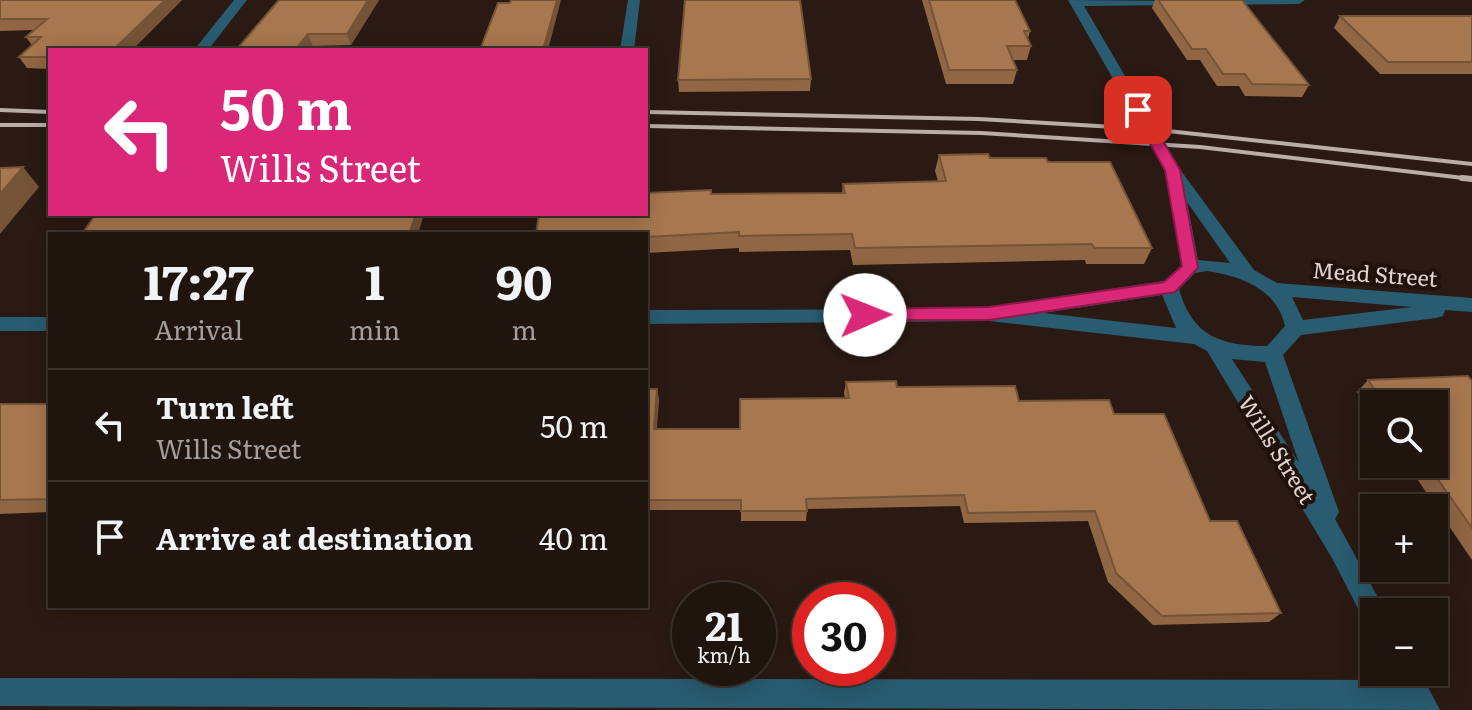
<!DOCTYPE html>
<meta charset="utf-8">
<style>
:root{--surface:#20140e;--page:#2d211c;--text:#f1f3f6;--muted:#a29e9e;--line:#3d332e}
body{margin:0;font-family:Literata,serif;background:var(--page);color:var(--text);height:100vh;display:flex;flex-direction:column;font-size:30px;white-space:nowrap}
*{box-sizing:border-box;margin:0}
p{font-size:26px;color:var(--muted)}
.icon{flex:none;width:44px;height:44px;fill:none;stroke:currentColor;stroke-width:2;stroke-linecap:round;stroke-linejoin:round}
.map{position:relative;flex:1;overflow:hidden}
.drawer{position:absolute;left:48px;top:232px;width:600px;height:376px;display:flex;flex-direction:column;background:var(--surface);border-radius:0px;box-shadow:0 4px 20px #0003,0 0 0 2px var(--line)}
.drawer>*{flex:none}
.banner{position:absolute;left:48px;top:48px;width:600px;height:168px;border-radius:0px;box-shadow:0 4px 20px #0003,0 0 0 2px var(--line);background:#db2777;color:#fff;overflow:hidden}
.tools{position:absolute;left:1360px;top:390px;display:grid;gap:16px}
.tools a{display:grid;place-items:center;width:88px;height:88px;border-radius:0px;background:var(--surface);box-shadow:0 4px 20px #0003,0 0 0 2px var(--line);font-size:40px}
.speed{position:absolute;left:672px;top:582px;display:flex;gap:16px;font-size:40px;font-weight:700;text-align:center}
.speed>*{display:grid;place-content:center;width:104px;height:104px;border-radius:50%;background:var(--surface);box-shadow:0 4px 20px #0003,0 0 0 2px var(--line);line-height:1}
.speed small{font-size:20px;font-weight:400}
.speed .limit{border:12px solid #d22;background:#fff;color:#111}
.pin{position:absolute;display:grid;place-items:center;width:68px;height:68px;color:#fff;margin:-34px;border-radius:16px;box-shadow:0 4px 12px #0006}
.me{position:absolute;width:88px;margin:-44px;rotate:89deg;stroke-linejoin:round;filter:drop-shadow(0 0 6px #0008)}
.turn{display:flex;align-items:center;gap:28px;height:168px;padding:0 40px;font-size:36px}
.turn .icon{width:104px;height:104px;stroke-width:2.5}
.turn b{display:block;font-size:56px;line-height:68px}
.eta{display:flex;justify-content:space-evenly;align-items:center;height:136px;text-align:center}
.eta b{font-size:48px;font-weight:700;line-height:56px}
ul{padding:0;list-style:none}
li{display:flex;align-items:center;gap:24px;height:112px;padding:0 40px;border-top:2px solid var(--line)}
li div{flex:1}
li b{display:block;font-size:30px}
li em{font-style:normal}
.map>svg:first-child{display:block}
</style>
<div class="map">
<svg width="1472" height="710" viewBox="0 0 1472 710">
<rect width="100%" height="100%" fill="#2a1a13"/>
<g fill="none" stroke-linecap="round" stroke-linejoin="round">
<!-- street -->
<path fill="#295c70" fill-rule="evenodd" d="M234,0H247L208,50H194Z
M628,0H640L634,50H620Z
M1068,0L1186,1L1180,5L1084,6L1179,168L1254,270L1277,283L1472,298V312L1445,310L1443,316L1436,318L1301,335L1283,355L1339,512L1335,519L1386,612H1374V625L1365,622L1332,558L1207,351L1194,344L989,321L646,324V310L1008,309L1017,303L1164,281L1181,266L1168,175ZM1187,202L1230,263L1198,260ZM1207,271C1241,276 1277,289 1285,326L1267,346C1221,346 1192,336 1179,289L1195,273ZM1162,295L1176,328L1043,313ZM1292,297L1412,307L1303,320ZM1232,359L1265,362L1299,463Z
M1210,0H1305L1299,4L1216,5Z
M0,317H50V331H0Z
M1393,672H1420L1440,710L0,706V678L1396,680Z"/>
<!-- rail-far1 -->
<path stroke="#baada8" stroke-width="4" d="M0,110L50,112
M646,112L979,119L1149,129L1472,164
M0,125H50
M646,126L981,133L1200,147L1472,179"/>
<!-- rail -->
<path stroke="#baada8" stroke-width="6" d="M1462,178L1472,179"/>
</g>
<!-- wall -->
<path fill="#906644" d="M0,0H182L132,50H50V69L27,68L19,57L32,45L26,37L34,30L0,31Z
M379,0L351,45L313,46L310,50H236Z
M922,0H1015L1030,31L1028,39L1031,46L1027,60H1013L1017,70L1013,84H946Z
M1155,0H1242L1309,85L1302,97L1245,96L1239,86H1217L1200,60H1187L1152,8Z
M1340,16H1472V74H1380L1334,28Z
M811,79L810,91L679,92L678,80Z
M939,155L1048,162L1152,248L1144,264H1086L1085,260L853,265L850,250L739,252V248L646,253V234L711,194L842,193L843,184L938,181L935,171Z
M1368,380L1472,381V560L1407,464H1434V404H1374V416L1357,392Z
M846,382L1019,401L1114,414L1210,521L1281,613L1269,622L1153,625L1108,582L1088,521L964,523L960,506L807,509L806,521H741V510H646V389H657L659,400L656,429H740L845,398L844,393Z
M0,404H50V512L0,514Z"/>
<!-- shaded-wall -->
<path fill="#755337" d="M165,0H182L132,50H113Z
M368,0H379L351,45L347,34Z
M557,0H561L548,50H543Z
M308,34L313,46L310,50H295Z
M23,167L39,187L0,234V194Z
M416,214H424L418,234H409Z
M657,389L659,400L656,440L654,429Z"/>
<!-- building -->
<path fill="#a7774f" stroke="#755337" stroke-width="2" d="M0,0H165L113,50H50V57H19L41,37H26L47,19H0Z
M279,0H368L347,34H308L295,50H236Z
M511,0H557L543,50H480L498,3H510Z
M685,0H800L811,79L678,80Z
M929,0H1015L1030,31H1024L1031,46H1007L1017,70H949Z
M1158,0H1242L1309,85L1252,84L1245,74H1223L1206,49H1192Z
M1340,16H1472V62H1388Z
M988,154L990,158H1046L1048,162H1110L1152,248H1094L1092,244L855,248L852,234L739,236V232L646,237V234H536L539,214H646V193L711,190V194L845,193L843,184L946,181L939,155Z
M23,167L0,194V168Z
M96,214H416L409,234H82Z
M1468,376L1472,381V528L1427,464H1434V404H1385L1368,380Z
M896,381L897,387L1015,386L1019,401L1109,400L1114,414H1164L1210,521H1237L1281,613L1162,616L1116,573L1095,511L968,513L964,495L806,499L807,511H741V500H646V389H657L654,429H740V399L849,398L846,382Z
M0,404H50V499L0,500Z"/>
<!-- route -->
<path fill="#db2777" stroke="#8e194d" stroke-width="2" d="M1138,106L1145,110L1180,170L1198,268L1175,292L1169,293L989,320H858L856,315L858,310L865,309L989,307L1164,282L1182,266L1165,170L1131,110Z"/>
<g text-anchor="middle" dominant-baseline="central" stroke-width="8" stroke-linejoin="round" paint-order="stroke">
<!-- street labels -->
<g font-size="22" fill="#e0d4d0" stroke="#20110a">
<text transform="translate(1375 273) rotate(4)">Mead Street</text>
<text transform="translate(1278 449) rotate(58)">Wills Street</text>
</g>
</g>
</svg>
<div class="tools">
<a><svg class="icon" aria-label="search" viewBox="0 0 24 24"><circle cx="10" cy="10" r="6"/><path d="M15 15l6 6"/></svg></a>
<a>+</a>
<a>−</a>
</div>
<div class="speed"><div>21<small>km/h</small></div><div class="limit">30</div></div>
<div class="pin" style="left:1138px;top:110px;background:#d93025"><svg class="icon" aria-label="arrive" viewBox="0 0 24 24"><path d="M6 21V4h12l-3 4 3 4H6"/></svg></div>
<svg class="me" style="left:865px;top:315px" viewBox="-20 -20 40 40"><circle r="19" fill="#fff"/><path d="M0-13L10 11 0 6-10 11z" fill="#db2777"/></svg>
<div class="banner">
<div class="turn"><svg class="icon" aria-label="left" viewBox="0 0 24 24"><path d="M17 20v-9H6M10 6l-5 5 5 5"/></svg><div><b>50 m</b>Wills Street</div></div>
</div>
<section class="drawer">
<div class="eta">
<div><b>17:27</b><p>Arrival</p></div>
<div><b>1</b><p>min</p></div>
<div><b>90</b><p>m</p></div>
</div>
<ul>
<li><svg class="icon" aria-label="left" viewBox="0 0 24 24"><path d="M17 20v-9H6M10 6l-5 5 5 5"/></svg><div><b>Turn left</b><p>Wills Street</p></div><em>50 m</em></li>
<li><svg class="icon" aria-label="arrive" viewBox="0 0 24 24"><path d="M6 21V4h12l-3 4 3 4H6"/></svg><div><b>Arrive at destination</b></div><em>40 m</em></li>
</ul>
</section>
</div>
